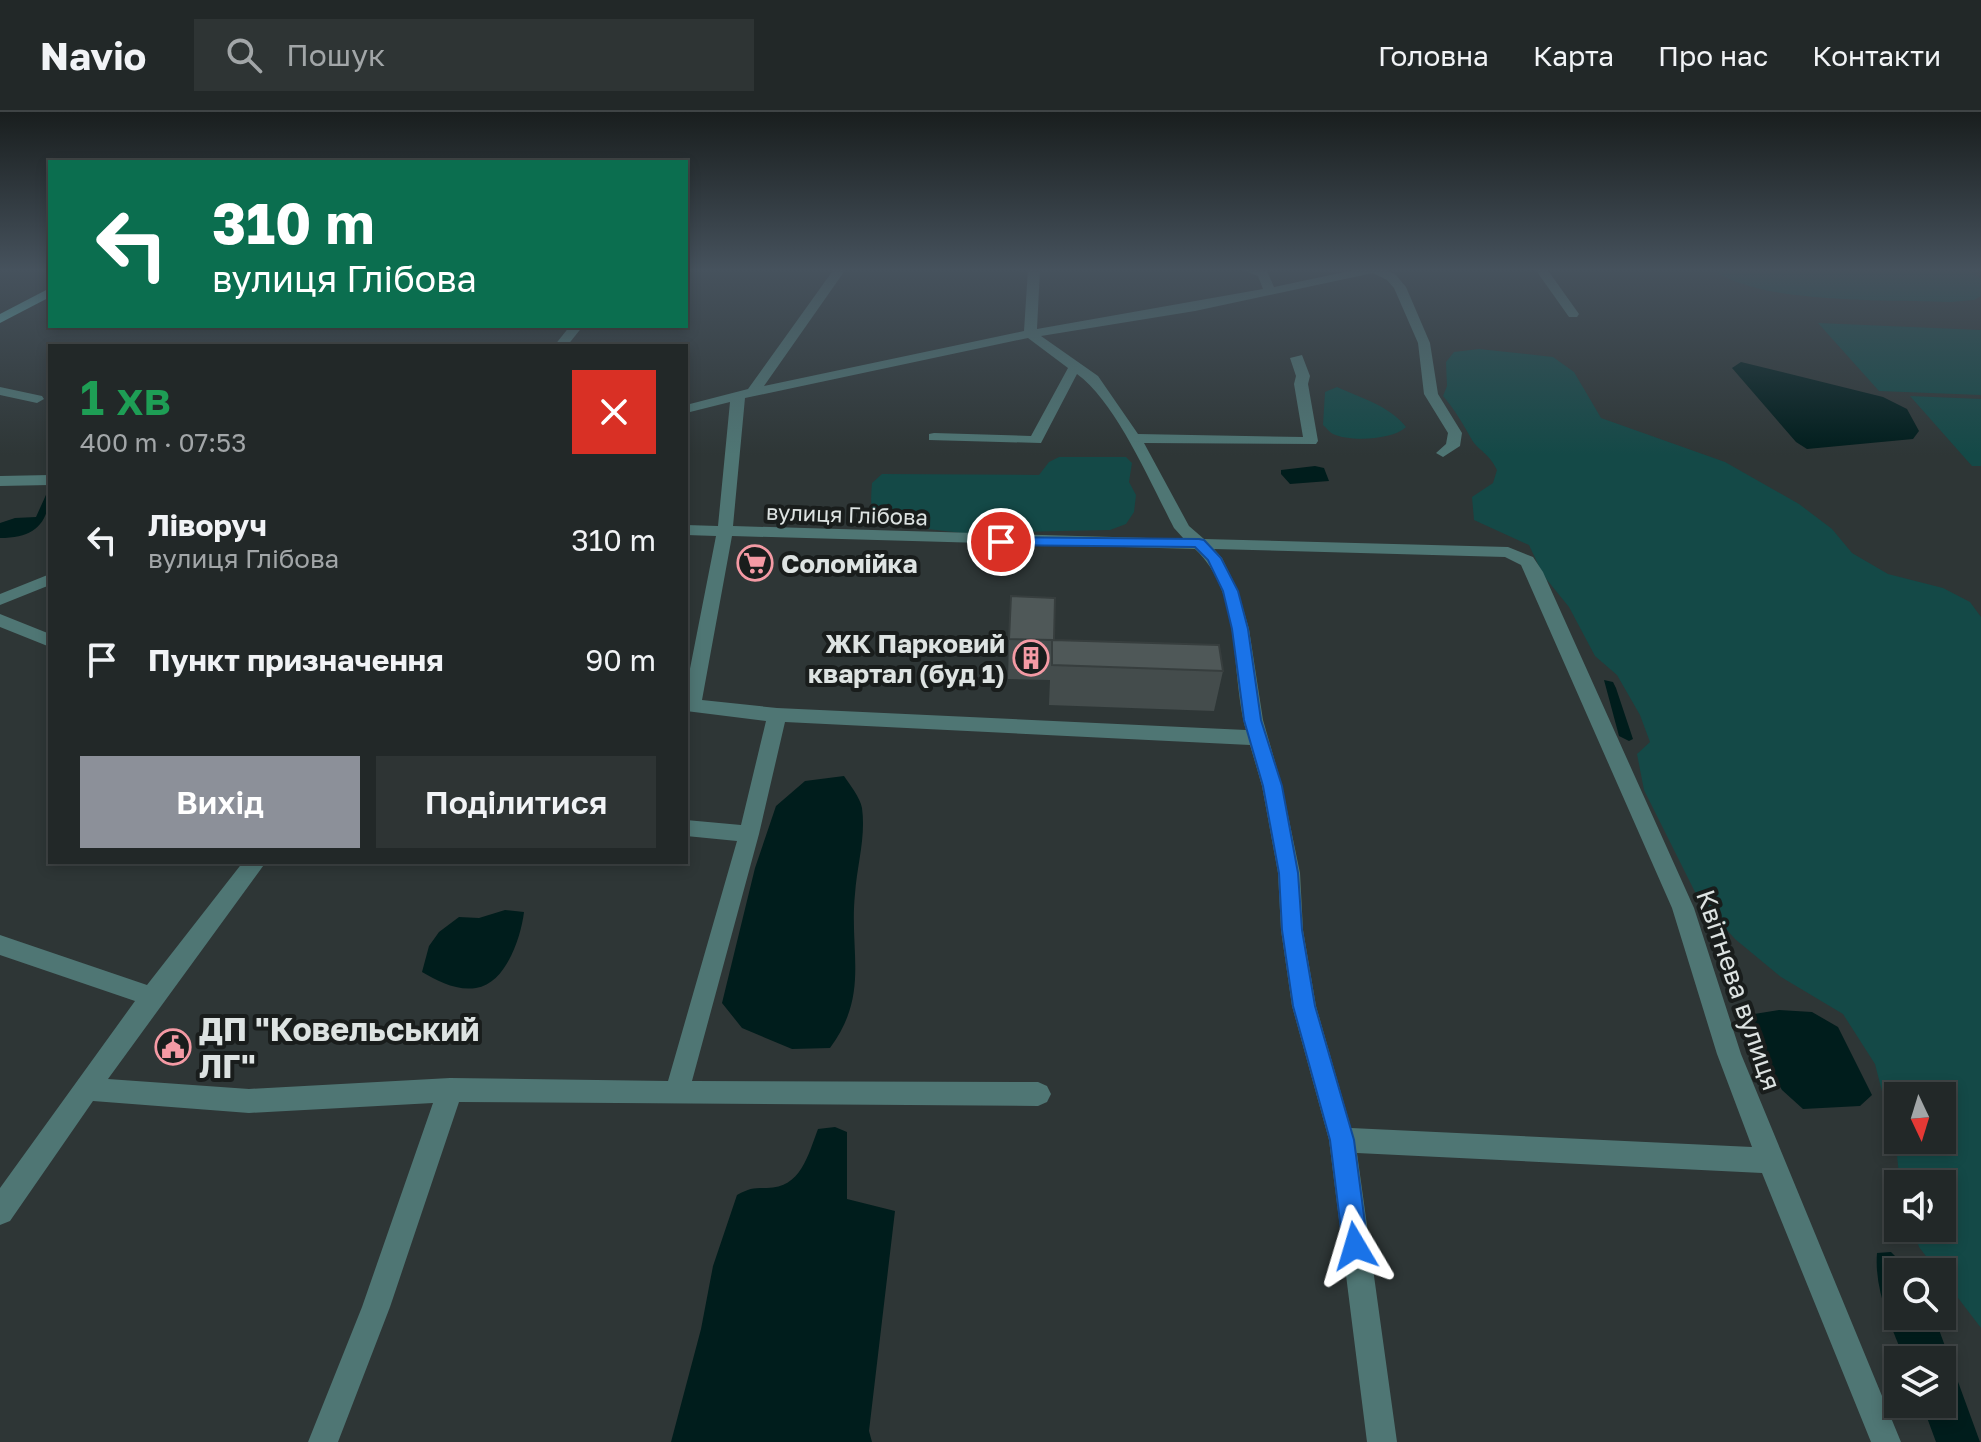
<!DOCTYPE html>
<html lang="uk">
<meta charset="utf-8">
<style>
:root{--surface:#222828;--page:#2e3434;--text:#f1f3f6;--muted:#a2a6a8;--line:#3f4445;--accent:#8c9099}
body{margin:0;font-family:"Golos Text",sans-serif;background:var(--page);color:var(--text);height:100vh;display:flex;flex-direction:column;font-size:30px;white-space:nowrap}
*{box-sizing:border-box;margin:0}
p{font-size:26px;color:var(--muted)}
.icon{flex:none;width:44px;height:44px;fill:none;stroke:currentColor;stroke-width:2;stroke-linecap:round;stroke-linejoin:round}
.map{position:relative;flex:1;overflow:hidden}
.panel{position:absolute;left:48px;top:232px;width:640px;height:520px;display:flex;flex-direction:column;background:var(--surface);border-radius:0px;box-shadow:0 4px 12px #0003,0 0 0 2px var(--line)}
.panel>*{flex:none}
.guide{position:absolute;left:48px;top:48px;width:640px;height:168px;border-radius:0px;box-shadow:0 4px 12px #0003,0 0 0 2px var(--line);background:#0b6e4f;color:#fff;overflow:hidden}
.needle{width:52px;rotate:176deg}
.buttons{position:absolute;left:1884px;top:970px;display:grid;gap:16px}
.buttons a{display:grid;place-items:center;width:72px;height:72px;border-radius:0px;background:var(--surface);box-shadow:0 4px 12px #0003,0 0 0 2px var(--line);font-size:40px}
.pin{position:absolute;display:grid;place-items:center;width:68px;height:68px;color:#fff;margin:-34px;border:4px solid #fff;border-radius:50%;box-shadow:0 2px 8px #0007}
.me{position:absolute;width:88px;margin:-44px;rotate:353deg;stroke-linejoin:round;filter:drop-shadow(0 0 6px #0008)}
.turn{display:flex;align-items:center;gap:28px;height:168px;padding:0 32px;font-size:36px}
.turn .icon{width:104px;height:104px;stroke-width:2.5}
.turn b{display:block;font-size:56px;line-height:68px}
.round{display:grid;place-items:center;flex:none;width:84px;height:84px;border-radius:0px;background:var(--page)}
.head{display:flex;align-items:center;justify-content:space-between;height:136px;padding:0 32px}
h1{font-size:48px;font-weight:600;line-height:60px;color:#1e9e55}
.primary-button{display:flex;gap:16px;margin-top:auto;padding:16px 32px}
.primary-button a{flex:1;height:92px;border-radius:0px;background:var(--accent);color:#fff;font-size:32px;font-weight:600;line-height:92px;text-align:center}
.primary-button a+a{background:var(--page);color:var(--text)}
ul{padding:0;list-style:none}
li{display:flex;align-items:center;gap:24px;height:120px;padding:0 32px}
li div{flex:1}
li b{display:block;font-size:30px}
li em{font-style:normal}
header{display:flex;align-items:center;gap:48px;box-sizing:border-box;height:112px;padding:0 40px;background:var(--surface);border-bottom:2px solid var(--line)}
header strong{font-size:38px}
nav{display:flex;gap:44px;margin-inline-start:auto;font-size:28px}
.search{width:560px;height:72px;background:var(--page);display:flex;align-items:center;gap:20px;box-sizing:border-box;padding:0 28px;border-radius:0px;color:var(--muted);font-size:30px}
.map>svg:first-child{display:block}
</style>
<header>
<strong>Navio</strong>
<div class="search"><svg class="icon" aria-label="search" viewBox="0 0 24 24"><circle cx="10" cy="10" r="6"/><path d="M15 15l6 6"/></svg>Пошук</div>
<nav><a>Головна</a><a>Карта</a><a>Про нас</a><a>Контакти</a></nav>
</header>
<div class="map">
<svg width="1981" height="1330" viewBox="0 0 1981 1330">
<rect width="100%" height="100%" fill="#2e3636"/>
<!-- green -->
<path fill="#144947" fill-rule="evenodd" d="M1712,157H1969L1981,166V184L1974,188L1951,190C1890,187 1758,193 1712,157Z
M1818,211L1981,218V283L1879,279Z
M1479,237L1553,245L1574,260L1601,306L1725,350L1799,392L1832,417L1852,441L1888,462L1943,476L1970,490L1981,505V1216L1942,1165V1160H1938L1919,1135L1913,1116H1942V1072H1900L1896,1034L1875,952L1843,902L1781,865L1735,827L1698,786L1644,678L1637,642L1650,630L1640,603L1617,563L1595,544L1569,495L1543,463L1529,433L1474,408L1472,385L1493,371L1497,358C1489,341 1478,338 1472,328C1463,312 1455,298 1443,284L1447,274L1446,250L1454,240ZM1898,984H1942V1028H1898Z
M1337,275C1361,286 1390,294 1406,315C1393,328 1350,330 1333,322C1329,320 1327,316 1323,313L1325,280Z
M1910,284L1981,287V354H1972Z
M1059,345H1126L1132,351L1129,370L1136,383L1134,400L1126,412L1110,418L962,421L885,412C868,402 871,388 872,371L882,362L1039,363L1049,350Z"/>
<!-- water -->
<path fill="#001d1c" d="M1741,250L1883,285L1907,297L1919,319L1913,327L1807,337L1796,330L1732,256Z
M1315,354L1324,356L1329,369L1290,372L1281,362V358Z
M50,374C50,410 37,426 0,426V411L15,406L36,405Z
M1604,568L1613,570L1616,576L1633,627L1629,629L1619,624Z
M844,664C850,673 860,685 862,696C866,725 857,753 855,782C849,840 870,882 830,936L792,937L742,916L722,891L755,756L776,694L805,669Z
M505,798L524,800C521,825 506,872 476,876C456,879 438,869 422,860L429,834L439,820L459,805L479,806Z
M1779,898L1812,900L1838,915L1872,983L1860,994L1803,997L1782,978L1744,917L1748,903Z
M835,1015L847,1020V1087L895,1099L869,1319L872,1330H671L701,1217L713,1154L737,1083C750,1076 753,1076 767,1076C801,1076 808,1043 818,1017Z
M1891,1140L1911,1160H1898V1204H1934L1980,1330H1936L1922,1292H1942V1248H1905C1891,1214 1874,1178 1877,1141Z"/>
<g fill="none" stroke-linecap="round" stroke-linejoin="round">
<!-- minor -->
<path fill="#4f7674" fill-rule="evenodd" d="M834,157H846L764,274L1024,219L1028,157H1040L1037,217L1263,177L1258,164L1240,157L1267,159L1274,175L1359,157H1383L1395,162L1406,175L1430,231L1438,282L1462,321L1460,334L1443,345L1436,341L1446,332L1448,321L1424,282L1418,231L1394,176L1387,168L1373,161L1195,199L1041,224L1098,264L1138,322L1303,325L1294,272L1296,264L1290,246L1302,243L1310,264L1308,272L1318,329L1316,332L1144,331L1189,414L1204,427L1508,435L1533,445L1543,460L1694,796L1741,942L1901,1330H1871L1762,1061L1357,1041L1397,1330H1367L1329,1028L1292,894L1281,818L1278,761L1262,674L1250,633L785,610L759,722L692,969L1038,970L1047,974L1051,982L1047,990L1038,994L459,990L390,1195L338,1330H308L362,1195L433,991L249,1001L93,989L10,1109L0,1113V1076L135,889L0,843V823L147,873L243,750H266L108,967L249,977L450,966L668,969L737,729L686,724V708L741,713L766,609L686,599V577L716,424L686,423V413L718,414L730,290L686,301V293L748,277ZM1028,226L1068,256L1031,324L934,321L929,322V328L1041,331L1077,262C1116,290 1151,372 1174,416L1184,427L733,414L745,286ZM732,424L1195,437C1243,482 1230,560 1246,618L777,596L702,588ZM1214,437L1505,445L1521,453L1672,796L1717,942L1752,1035L1351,1016L1316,894L1303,818L1300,761L1282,674L1263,608L1249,517L1238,479L1222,446Z
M1535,157H1547L1579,202L1577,205H1569Z
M570,214H583L567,234H554Z
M0,275L42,284L44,287L37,291L0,283Z
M50,363V373L0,374V364Z
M50,462V473L0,493V482Z
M0,502L50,522V535L0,515Z"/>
<!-- major -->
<path fill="#63b7b4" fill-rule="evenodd" d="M50,176V185L0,211V202Z"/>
</g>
<!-- wall -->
<path fill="#444c4c" d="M1009,527L1054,528L1223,559L1214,599L1049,593L1050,568L1008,567Z"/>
<!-- building -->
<path fill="#4f5858" stroke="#373e3e" stroke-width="2" d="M1011,484L1055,486L1054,528L1219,533L1223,559L1052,553V528L1009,527Z"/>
<!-- sky -->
<linearGradient id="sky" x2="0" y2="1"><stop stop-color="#191e1e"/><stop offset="0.46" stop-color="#46525d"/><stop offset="1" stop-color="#46525d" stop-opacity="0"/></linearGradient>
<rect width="1981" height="343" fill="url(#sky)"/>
<!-- route -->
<path fill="#1a73e8" stroke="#114b97" stroke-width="2" d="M1001,425L1199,427L1204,428L1221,446L1238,479L1248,517L1261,608L1282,674L1298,761L1302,818L1315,894L1354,1028L1368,1134L1364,1143L1355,1146L1347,1143L1343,1134L1330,1028L1293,894L1282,818L1279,761L1263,674L1244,608L1232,517L1223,479L1208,448L1195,435L996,433V426Z"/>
<!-- icons -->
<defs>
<symbol id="supermarket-ring" viewBox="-11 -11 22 22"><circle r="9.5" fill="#191d1c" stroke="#f49aa4" stroke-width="1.5"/><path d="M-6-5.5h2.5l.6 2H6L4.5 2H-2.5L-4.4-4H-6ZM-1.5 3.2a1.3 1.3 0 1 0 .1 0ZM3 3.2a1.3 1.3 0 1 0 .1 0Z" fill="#f49aa4"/></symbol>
<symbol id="building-ring" viewBox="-11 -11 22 22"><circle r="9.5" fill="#191d1c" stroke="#f49aa4" stroke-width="1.5"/><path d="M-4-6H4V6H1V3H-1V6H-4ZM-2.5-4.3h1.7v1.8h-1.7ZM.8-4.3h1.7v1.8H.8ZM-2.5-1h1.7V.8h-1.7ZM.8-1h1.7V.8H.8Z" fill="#f49aa4"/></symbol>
<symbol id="civic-ring" viewBox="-11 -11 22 22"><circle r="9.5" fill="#191d1c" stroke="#f49aa4" stroke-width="1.5"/><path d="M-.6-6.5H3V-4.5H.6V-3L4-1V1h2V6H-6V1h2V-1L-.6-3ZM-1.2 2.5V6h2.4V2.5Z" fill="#f49aa4"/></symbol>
</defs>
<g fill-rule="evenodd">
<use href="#supermarket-ring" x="735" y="431" width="40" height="40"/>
<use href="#building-ring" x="1011" y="526" width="40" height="40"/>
<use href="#civic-ring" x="153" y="915" width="40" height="40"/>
</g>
<g text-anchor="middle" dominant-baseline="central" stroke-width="8" stroke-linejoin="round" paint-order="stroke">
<!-- far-street labels -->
<g font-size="22" fill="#dde3e2" stroke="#191d1c">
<text transform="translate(847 402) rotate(2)">вулиця Глібова</text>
</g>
<!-- poi labels -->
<g font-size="26" font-weight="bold" fill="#dde3e2" stroke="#191d1c" text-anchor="start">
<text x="781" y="451">Соломійка</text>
<text x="1005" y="531" text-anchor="end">ЖК Парковий<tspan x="1005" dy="30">квартал (буд 1)</tspan></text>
</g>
<!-- street labels -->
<g font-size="26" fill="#dde3e2" stroke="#191d1c">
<text transform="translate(1739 878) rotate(71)">Квітнева вулиця</text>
</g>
<!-- near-poi labels -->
<g font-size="32" font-weight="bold" fill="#dde3e2" stroke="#191d1c" text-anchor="start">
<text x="199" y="917">ДП "Ковельський<tspan x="199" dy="37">ЛГ"</tspan></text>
</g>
</g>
</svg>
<div class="buttons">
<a><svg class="needle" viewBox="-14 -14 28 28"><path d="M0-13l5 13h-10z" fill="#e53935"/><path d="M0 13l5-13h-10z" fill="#a2a6a8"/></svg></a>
<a><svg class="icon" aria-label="sound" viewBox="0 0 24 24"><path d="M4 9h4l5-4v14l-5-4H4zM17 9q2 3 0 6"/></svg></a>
<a><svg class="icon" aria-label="search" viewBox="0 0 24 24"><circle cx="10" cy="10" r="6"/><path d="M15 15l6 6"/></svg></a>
<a><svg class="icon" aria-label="layers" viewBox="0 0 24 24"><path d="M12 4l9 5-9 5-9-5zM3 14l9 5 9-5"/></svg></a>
</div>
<div class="pin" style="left:1001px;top:430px;background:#d93025"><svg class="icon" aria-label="arrive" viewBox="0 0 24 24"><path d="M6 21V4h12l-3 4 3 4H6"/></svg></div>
<svg class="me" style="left:1355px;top:1134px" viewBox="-20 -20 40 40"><path d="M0-17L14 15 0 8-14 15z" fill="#1a73e8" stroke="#fff" stroke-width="4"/></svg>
<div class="guide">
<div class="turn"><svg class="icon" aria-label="left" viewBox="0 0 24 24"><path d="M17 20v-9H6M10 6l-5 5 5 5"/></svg><div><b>310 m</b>вулиця Глібова</div></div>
</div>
<section class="panel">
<div class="head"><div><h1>1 хв</h1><p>400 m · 07:53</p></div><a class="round" style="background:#d93025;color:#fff"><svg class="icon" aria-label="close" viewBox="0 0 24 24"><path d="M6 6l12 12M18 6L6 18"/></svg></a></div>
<ul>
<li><svg class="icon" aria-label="left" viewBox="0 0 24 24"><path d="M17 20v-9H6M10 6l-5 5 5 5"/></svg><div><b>Ліворуч</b><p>вулиця Глібова</p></div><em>310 m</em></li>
<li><svg class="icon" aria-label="arrive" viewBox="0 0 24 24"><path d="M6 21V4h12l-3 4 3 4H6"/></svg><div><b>Пункт призначення</b></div><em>90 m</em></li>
</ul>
<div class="primary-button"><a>Вихід</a><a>Поділитися</a></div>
</section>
</div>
